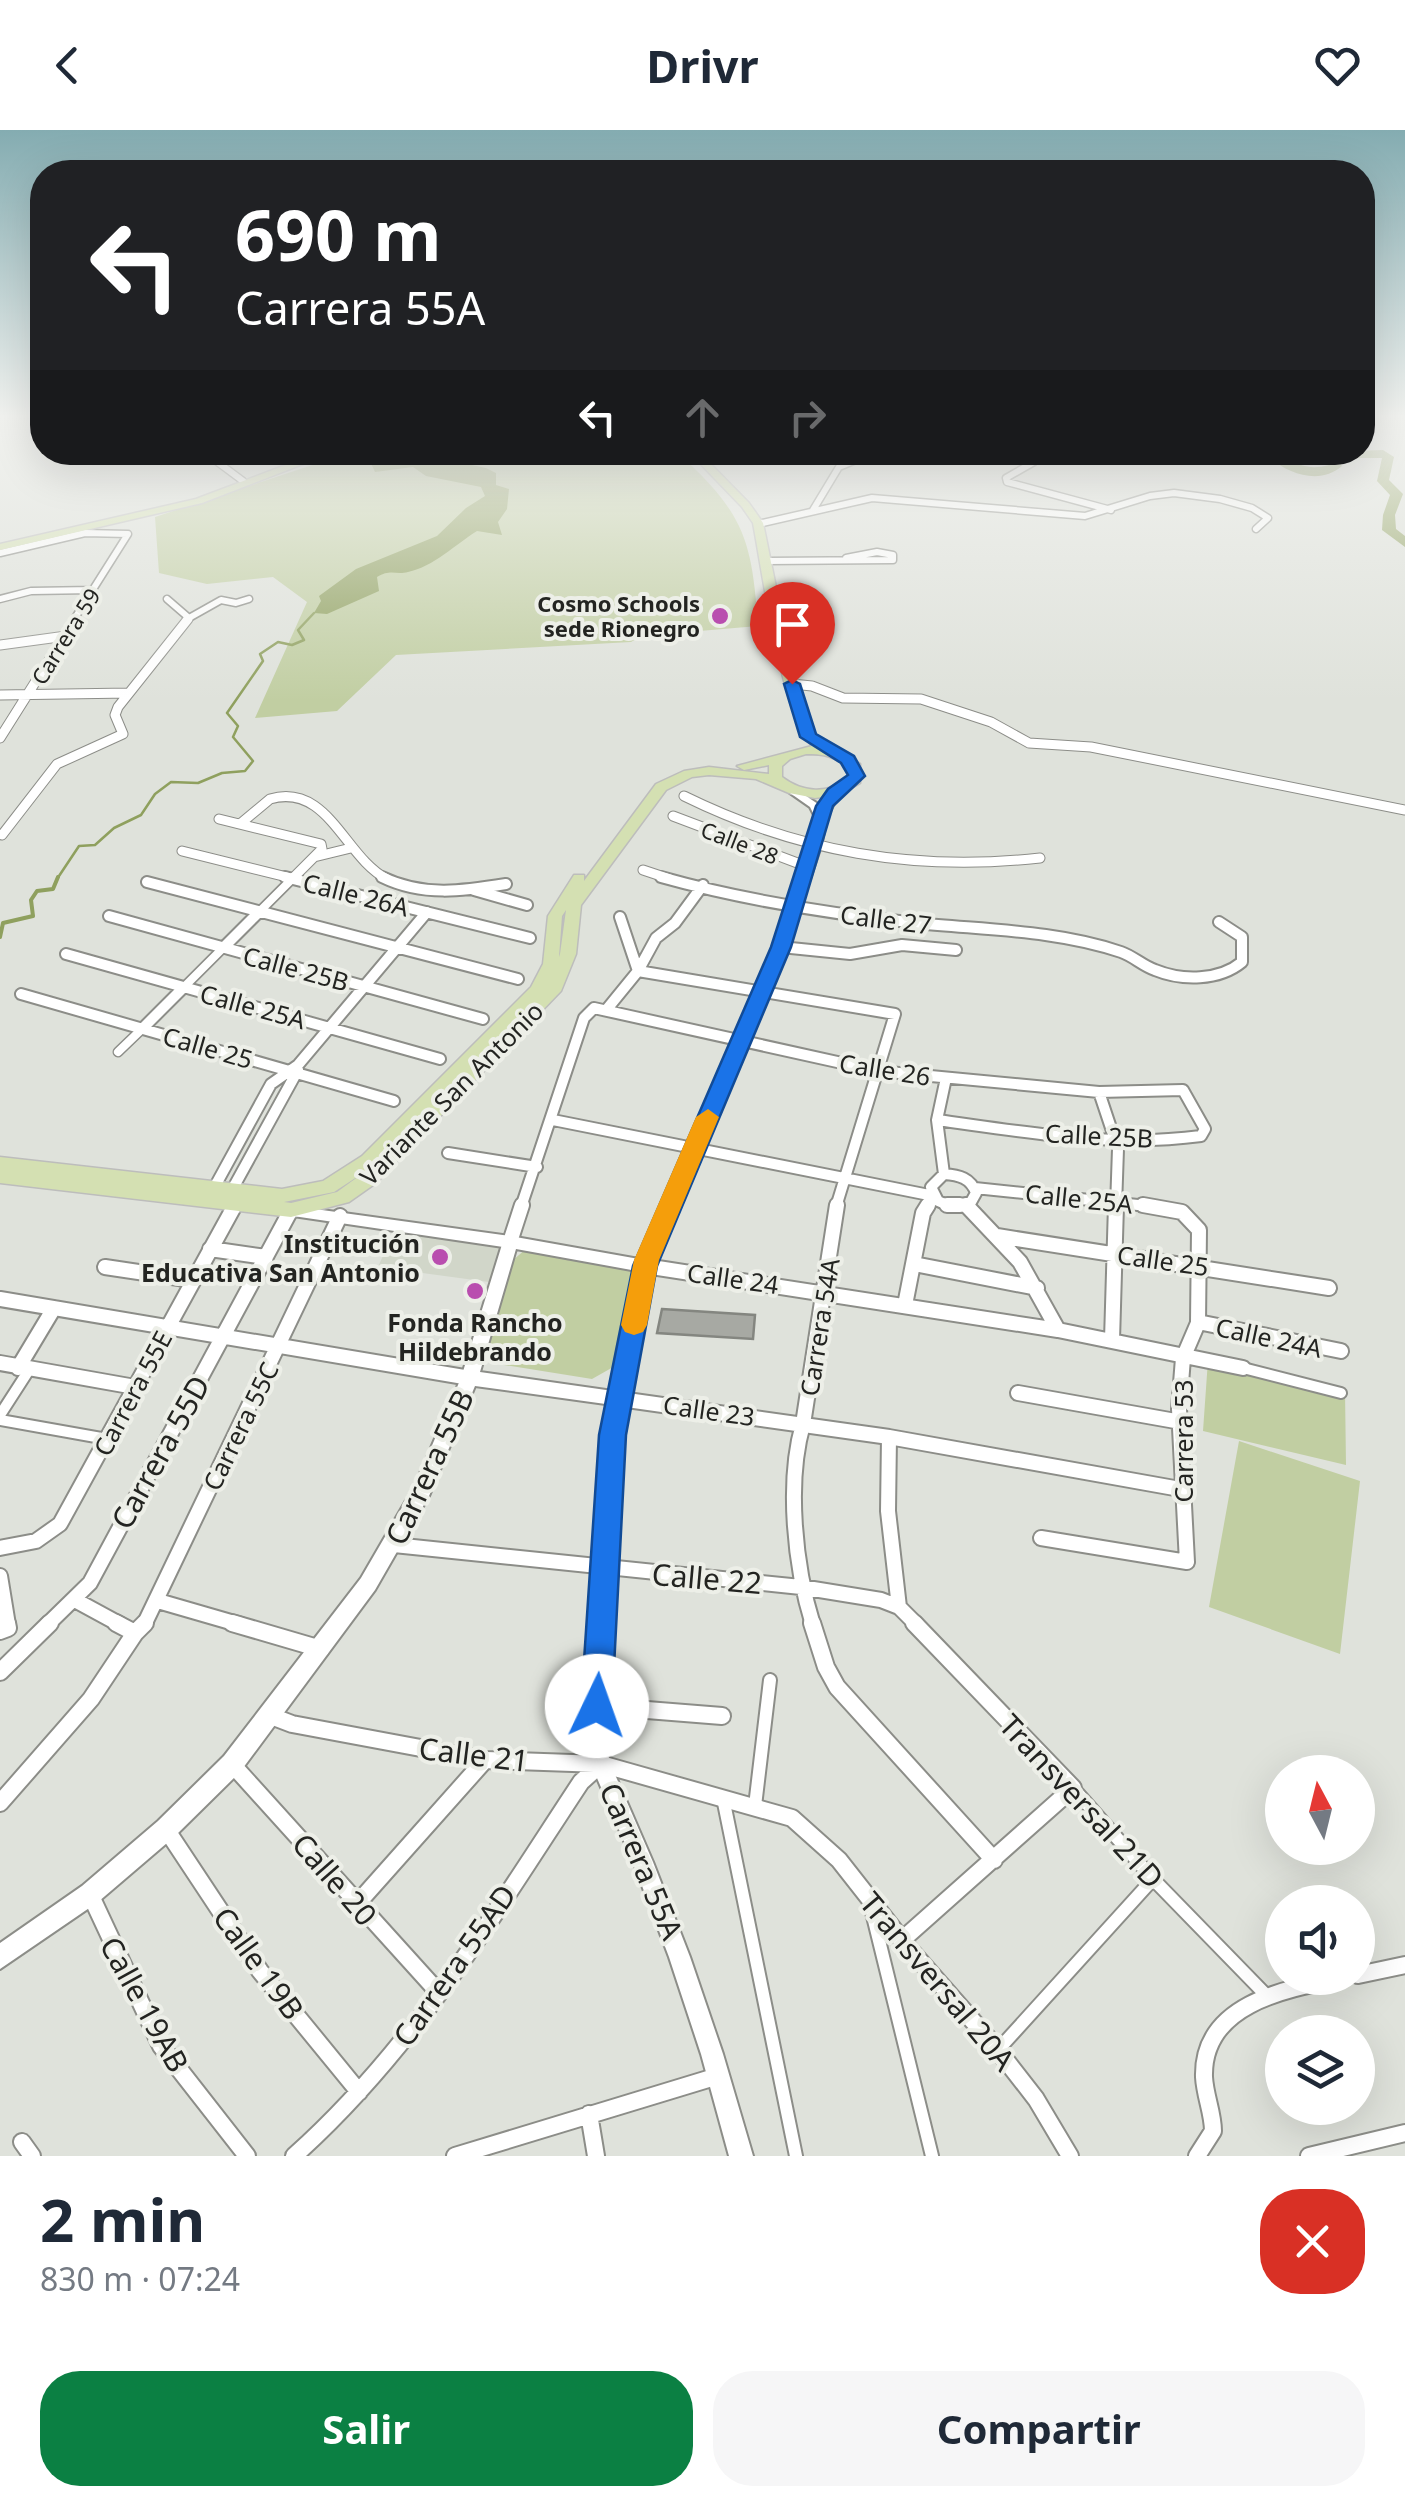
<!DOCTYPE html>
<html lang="es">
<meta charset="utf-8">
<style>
:root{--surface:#fff;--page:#f6f6f7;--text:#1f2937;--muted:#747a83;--accent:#0b8043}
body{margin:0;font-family:"Noto Sans",sans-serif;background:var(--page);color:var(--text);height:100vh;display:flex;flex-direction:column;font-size:38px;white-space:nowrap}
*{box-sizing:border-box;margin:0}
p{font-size:32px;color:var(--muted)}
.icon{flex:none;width:55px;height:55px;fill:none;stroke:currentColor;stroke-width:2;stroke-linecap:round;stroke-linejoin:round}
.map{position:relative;height:2026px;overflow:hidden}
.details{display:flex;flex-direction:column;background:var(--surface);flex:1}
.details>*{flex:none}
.banner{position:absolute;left:30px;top:30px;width:1345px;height:305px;border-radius:40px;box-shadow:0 10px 40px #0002;background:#202124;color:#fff;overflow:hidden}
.needle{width:65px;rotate:353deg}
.controls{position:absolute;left:1265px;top:1625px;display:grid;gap:20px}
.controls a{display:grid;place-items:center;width:110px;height:110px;border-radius:50%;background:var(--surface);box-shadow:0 10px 40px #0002;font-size:50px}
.pin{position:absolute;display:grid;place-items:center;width:85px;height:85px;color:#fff;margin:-102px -42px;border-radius:50% 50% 50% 0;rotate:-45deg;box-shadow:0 0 10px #0007}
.pin .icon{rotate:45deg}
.me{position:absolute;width:110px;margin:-55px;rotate:3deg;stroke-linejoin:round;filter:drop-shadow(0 0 8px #0008)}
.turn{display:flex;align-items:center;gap:35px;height:210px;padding:0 40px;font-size:45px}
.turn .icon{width:130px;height:130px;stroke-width:2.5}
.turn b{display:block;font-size:70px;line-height:85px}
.lanes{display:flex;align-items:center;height:95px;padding:0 40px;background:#0003;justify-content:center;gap:50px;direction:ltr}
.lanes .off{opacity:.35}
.round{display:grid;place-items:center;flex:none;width:105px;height:105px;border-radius:40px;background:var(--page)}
.head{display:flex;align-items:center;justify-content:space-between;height:170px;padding:0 40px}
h1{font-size:60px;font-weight:700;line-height:75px}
.cta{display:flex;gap:20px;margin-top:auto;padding:20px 40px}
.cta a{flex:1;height:115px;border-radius:40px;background:var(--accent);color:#fff;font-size:40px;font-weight:700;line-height:115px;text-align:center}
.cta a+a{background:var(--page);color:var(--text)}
header{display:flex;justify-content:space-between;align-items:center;height:130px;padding:0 40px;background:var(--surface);font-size:45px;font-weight:700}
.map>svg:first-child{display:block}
</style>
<header><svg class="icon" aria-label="back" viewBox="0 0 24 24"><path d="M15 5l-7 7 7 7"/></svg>Drivr<svg class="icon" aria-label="heart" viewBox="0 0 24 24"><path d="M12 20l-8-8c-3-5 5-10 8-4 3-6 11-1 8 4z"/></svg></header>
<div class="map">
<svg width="1405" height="2026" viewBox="0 0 1405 2026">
<rect width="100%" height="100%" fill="#dfe2db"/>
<!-- built -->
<path fill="#d1d6c9" d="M394,1101L501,1116L489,1152L378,1137Z"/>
<!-- green -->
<path fill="#c1cea2" d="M349,323H678C744,383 752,409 758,496L641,506L631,512L396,525L337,581L255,588L307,472L273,447L207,454L159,443L155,387Z
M527,1118L626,1135L632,1142L615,1236L592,1249L492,1233L484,1228L512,1131Z
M1208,1230L1345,1261L1346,1335L1203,1301Z
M1239,1311L1360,1351L1340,1524L1209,1477Z"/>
<!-- water -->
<path fill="#8fa05e" d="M366,323H416L486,338L496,343V355L509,359L507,379L498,392L502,405L477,401C456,414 433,437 408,442C396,445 390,439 377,447L379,461L327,484L314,483L321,471L319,466L356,439L437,406L466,378L485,366L481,357L426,346L413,337L375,342Z"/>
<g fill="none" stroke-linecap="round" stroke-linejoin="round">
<!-- stream-far1 -->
<path stroke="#8fa05e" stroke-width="2.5" d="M57,749L79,716L95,715L114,698L141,685L155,664L171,652L198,653L222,643L245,641L253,631L233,607L238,596L227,583L263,531L260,524L278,512L292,515L304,510L298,500L314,483"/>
<!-- stream -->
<path stroke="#8fa05e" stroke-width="4" d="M0,807L3,793L33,786L31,770L37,761L53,759L58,747"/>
<!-- river -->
<path fill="#8fa05e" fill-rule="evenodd" d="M1383,320L1394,327L1389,350L1403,364L1395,385L1396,399L1405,406V417L1382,400L1383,385L1390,365L1377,351L1382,328H1336L1342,336C1318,357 1283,342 1263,322C1290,322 1296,344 1329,335L1323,322Z"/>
</g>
<!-- building -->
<path fill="#a7a9a3" stroke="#848680" stroke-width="2.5" d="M662,1179L755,1185L753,1209L657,1203Z"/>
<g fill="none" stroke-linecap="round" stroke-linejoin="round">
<defs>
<path id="pedestrian-far2" d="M259,782L292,749
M184,857L223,818
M118,922L143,898"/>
<path id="pedestrian-far1" d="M1243,1238L1341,1263
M0,1285L29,1240
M0,1290L107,1309"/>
<path id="pedestrian" d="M1073,1658L1153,1749L1266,1865
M723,1668L796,2026
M755,1676L770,1550
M871,1778L932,2026
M997,1921L1153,1749"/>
<path id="minor-far4" d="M204,322L243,351
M1039,322L1034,332L1006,348L1007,352L1111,380
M813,380L839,337L875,322
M758,394L872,368L1085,386L1150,366L1174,363L1220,369L1252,378L1268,388L1256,399
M0,423L85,403L128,404L73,491
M846,428L877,422L893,425
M767,431L893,430V425
M0,469L31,461L93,460
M167,469L189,488L221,470L236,473L249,469
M186,491L189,488"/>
<path id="minor-far3" d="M0,515L66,506
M792,554L812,556L843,568L921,569L991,592L1029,613L1091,617L1405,680
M0,565L129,563
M0,608L75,489
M684,666C798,722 914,742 1040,728
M673,686L808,737
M219,689L321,714L322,719L292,749
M240,694L270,669C328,652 345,728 387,749
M2,705L57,634L123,604L115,585L118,577L188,489
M182,721L295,749
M314,727L351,718
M643,740L670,749"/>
<path id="minor-far2" d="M285,747L530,808
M382,747C423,767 463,761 506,754
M661,747C743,770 832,784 917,793C984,800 1057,800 1121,822C1133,826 1143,836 1155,840C1182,851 1219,851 1242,832V807L1219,792
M147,752L518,849
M474,760L527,775
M109,786L483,889
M620,787L638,841L895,884L836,1077
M781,817L850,824L902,815L956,820
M223,818L259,782
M66,824L440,929
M21,864L394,971
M607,879L638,841L656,808L675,793L703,755
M143,898L184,857
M1099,962L1118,1019L1116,1077
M553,990L934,1066L927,1077
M448,1023L537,1037
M944,1044C959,1045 971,1048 976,1063L971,1072L952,1077L938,1071L931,1057Z
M944,1044L937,990L946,948
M214,1058L271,954L298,935L427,782
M975,1058L1157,1077
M232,1060L298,940
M234,1077L236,1074
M521,1077L584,888L594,878L878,941L1099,962L1183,960L1205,999L1201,1006C1112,1018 1025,1002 937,990"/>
<path id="minor-far1" d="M947,1075H960
M966,1075L1020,1132L1058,1200
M997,1106L1329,1158
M510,1112L522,1075
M210,1119L266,1127
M914,1134L1037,1158
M645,1136L1058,1200L1243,1238
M105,1137L192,1150
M0,1169L470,1248
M905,1175L923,1083L928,1075
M1198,1192L1341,1221
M1112,1210L1116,1075
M0,1233L135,1257
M18,1238L54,1178
M1018,1263L1181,1292
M620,1269L889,1307L1180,1359
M889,1307L888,1381L899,1477
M1041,1408L1187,1432L1179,1279L1183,1228L1198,1193L1199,1100L1182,1082L1143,1075
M394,1415L801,1457L881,1470L899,1477L917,1495
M0,1418L36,1411L60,1394L235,1075
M0,1446L8,1495
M75,1470L121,1495
M158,1471L241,1495
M47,1495L90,1453L291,1080
M144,1495L340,1086
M813,1495C795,1437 786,1353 803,1294L837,1075"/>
<path id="minor" d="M116,1493L135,1503L145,1493
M232,1493L321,1519
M812,1493L826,1537L837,1557L994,1730
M0,1501L8,1498L7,1493
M0,1542L50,1493
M597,1576L722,1586
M271,1586L292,1594L485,1630L601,1634L792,1688L839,1730L905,1814L994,1915L1036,1969L1070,2026
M232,1634L439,1863
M0,1673L91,1569L135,1503
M166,1699L260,1841L359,1962
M90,1764L161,1916L247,2026
M356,1775L485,1630
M902,1810L1073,1658L914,1493
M1358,1845L1405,1835
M589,1984L596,2026
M22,2012L32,2026
M294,2026C413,1920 494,1784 581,1652L601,1634
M455,2026L718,1946
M1197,2026L1213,2001C1213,1983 1205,1966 1204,1947C1202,1874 1285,1859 1342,1848
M1309,2026L1405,2003"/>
<path id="tertiary" d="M293,1076L510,1106L515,1108L517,1112L515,1116L510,1118L293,1086L288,1085L286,1081L288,1077Z
M620,1262L626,1264L628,1269L616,1349L606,1614L610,1633L653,1732L690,1827L723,1924L753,2026H729L701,1924L669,1827L633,1732L591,1634L586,1614L600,1349L612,1269L614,1264Z"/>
<path id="secondary" d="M794,658L821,676L830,660H838L840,662L827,687L821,716L787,817L655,1130L626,1274L620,1276L475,1256L429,1366L375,1460L240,1642L174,1707L98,1772L0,1839V1813L82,1756L158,1691L224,1626L361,1448L415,1355L461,1248L504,1108L510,1106L639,1129L775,817L809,716L815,687L810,677L790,663L788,661ZM516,1119L637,1141L613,1261L480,1242Z"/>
<path id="primary" d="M320,322H334L202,373L0,420V414L196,369Z
M689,322H699L749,373L763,393L788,516L810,597L818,608L860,634V653L841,664L815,668L789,663L756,649L709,645L692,647L666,660L581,775L576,824L561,861L376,1053L349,1072L291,1087L0,1053V1027L282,1059L323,1051L362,1026L531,857L543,834L548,786L574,745H584V751L656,654L684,641L709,637L769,644V635L744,640L737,636L812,616C782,588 762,439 753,393L742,377ZM806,624C823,624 836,626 848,638V649C827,664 803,663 782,647V636L790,629ZM566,780L560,824L559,827L562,786ZM366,1041L337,1062L291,1073L284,1072L334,1062Z"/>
</defs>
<!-- pedestrian-far2 casing -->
<use href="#pedestrian-far2" stroke="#8c8d88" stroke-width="11"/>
<!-- pedestrian-far1 casing -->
<use href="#pedestrian-far1" stroke="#8c8d88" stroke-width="14"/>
<!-- pedestrian casing -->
<use href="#pedestrian" stroke="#8c8d88" stroke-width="16"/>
<!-- minor-far4 casing -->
<use href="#minor-far4" stroke="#8c8d88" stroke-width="9"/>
<!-- minor-far3 casing -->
<use href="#minor-far3" stroke="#8c8d88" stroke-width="11"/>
<!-- minor-far2 casing -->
<use href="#minor-far2" stroke="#8c8d88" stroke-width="14"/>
<!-- minor-far1 casing -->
<use href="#minor-far1" stroke="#8c8d88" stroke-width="18"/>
<!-- minor casing -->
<use href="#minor" stroke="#8c8d88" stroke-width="20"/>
<!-- tertiary casing -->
<use href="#tertiary" stroke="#8c8d88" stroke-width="4"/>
<!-- secondary casing -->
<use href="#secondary" stroke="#8c8d88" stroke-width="4"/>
<!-- primary casing -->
<use href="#primary" stroke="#bdbdbc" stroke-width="3"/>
<!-- pedestrian-far2 -->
<use href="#pedestrian-far2" stroke="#fff" stroke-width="8"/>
<!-- pedestrian-far1 -->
<use href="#pedestrian-far1" stroke="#fff" stroke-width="10"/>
<!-- pedestrian -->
<use href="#pedestrian" stroke="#fff" stroke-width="12"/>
<!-- minor-far4 -->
<use href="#minor-far4" stroke="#fff" stroke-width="6"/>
<!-- minor-far3 -->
<use href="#minor-far3" stroke="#fff" stroke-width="9"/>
<!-- minor-far2 -->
<use href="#minor-far2" stroke="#fff" stroke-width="10"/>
<!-- minor-far1 -->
<use href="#minor-far1" stroke="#fff" stroke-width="14"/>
<!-- minor -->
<use href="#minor" stroke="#fff" stroke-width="16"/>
<!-- tertiary -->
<use href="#tertiary" fill="#fff" fill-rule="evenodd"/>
<!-- secondary -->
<use href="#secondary" fill="#fff" fill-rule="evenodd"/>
<!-- primary -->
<use href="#primary" fill="#d4e0b2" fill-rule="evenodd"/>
</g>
<!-- sky -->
<linearGradient id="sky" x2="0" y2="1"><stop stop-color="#84acb1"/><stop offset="0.5" stop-color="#f1f2ef"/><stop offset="1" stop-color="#f1f2ef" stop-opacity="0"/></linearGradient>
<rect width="1405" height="571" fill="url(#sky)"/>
<!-- route -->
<path fill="#1a73e8" stroke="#114b97" stroke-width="2.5" d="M792,550L800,554L816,604L854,626L865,646L833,676L791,817L657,1136L626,1305L612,1576L608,1587L597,1592L586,1587L581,1576L599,1305L633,1136L771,817L816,676L828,659L848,645L841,633L800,607L784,554Z"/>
<!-- slow -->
<path fill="#f59e0b" d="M708,979L719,987L659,1130L647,1195L643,1202L634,1205L625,1202L621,1195L634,1130L696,987Z"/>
<!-- markers -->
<g fill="#b94eaf" stroke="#edefe8" stroke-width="4">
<circle cx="720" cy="486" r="10"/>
<circle cx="440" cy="1127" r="10"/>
<circle cx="475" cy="1161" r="10"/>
</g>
<g text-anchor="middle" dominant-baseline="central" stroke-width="8" stroke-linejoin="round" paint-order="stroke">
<!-- far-poi labels -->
<g font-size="22" font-weight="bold" fill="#232421" stroke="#edefe8" text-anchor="end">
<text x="700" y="473">Cosmo Schools<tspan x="700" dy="25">sede Rionegro</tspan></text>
</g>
<!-- far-street labels -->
<g font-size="22" fill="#232421" stroke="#edefe8">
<text transform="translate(65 506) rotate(-58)">Carrera 59</text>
<text transform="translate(740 712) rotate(21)">Calle 28</text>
</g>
<!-- street labels -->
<g font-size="25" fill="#232421" stroke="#edefe8">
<text transform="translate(356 764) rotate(14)">Calle 26A</text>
<text transform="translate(886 789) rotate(7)">Calle 27</text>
<text transform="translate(296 838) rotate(15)">Calle 25B</text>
<text transform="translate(253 876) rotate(15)">Calle 25A</text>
<text transform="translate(208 917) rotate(16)">Calle 25</text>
<text transform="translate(885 939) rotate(9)">Calle 26</text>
<text transform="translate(451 963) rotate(-45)">Variante San Antonio</text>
<text transform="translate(1099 1005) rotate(3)">Calle 25B</text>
<text transform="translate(1079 1068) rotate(6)">Calle 25A</text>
<text transform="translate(1163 1130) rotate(8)">Calle 25</text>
<text transform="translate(733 1148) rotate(8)">Calle 24</text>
<text transform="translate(819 1197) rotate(-81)">Carrera 54A</text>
<text transform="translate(1269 1207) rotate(12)">Calle 24A</text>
<text transform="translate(132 1263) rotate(-62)">Carrera 55E</text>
<text transform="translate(709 1280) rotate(8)">Calle 23</text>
<text transform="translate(240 1296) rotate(-64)">Carrera 55C</text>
<text transform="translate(1183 1311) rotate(-90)">Carrera 53</text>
</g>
<!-- poi labels -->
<g font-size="25" font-weight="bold" fill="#232421" stroke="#edefe8" text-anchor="end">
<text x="420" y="1113">Institución<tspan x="420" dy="29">Educativa San Antonio</tspan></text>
<text x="475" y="1192" text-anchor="middle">Fonda Rancho<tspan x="475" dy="29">Hildebrando</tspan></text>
</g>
<!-- near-street labels -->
<g font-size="30" fill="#232421" stroke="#edefe8">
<text transform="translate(160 1322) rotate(-61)">Carrera 55D</text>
<text transform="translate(429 1337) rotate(-65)">Carrera 55B</text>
<text transform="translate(707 1448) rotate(5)">Calle 22</text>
<text transform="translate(474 1624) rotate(7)">Calle 21</text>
<text transform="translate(1082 1671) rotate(47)">Transversal 21D</text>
<text transform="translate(642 1731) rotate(67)">Carrera 55A</text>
<text transform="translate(335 1749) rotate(49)">Calle 20</text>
<text transform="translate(259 1833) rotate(54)">Calle 19B</text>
<text transform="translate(454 1835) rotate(-55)">Carrera 55AD</text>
<text transform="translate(938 1851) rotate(50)">Transversal 20A</text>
<text transform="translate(145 1874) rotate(61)">Calle 19AB</text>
</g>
</g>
</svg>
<div class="controls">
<a><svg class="needle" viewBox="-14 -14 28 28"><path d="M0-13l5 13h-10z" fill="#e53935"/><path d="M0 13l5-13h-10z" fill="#747a83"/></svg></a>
<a><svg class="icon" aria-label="sound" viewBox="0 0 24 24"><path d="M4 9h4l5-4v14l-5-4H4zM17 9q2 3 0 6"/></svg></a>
<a><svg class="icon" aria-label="layers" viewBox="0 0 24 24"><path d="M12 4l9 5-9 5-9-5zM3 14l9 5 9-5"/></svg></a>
</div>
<div class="pin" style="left:792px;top:554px;background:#d93025"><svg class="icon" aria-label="arrive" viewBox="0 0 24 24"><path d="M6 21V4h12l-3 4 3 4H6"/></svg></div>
<svg class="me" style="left:597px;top:1576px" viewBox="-20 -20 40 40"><circle r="19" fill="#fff"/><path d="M0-13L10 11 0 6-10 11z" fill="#1a73e8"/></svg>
<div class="banner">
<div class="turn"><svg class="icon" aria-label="left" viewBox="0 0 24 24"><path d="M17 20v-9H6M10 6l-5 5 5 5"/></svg><div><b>690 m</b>Carrera 55A</div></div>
<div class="lanes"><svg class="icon" aria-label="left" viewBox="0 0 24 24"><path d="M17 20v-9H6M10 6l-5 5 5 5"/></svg><svg class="icon off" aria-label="ahead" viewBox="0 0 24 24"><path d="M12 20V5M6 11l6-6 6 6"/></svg><svg class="icon off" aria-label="right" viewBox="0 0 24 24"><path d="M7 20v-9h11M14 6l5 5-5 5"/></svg></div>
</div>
</div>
<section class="details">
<div class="head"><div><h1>2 min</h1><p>830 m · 07:24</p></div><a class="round" style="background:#d93025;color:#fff"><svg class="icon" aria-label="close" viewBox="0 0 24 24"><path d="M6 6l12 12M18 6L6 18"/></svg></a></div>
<div class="cta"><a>Salir</a><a>Compartir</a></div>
</section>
